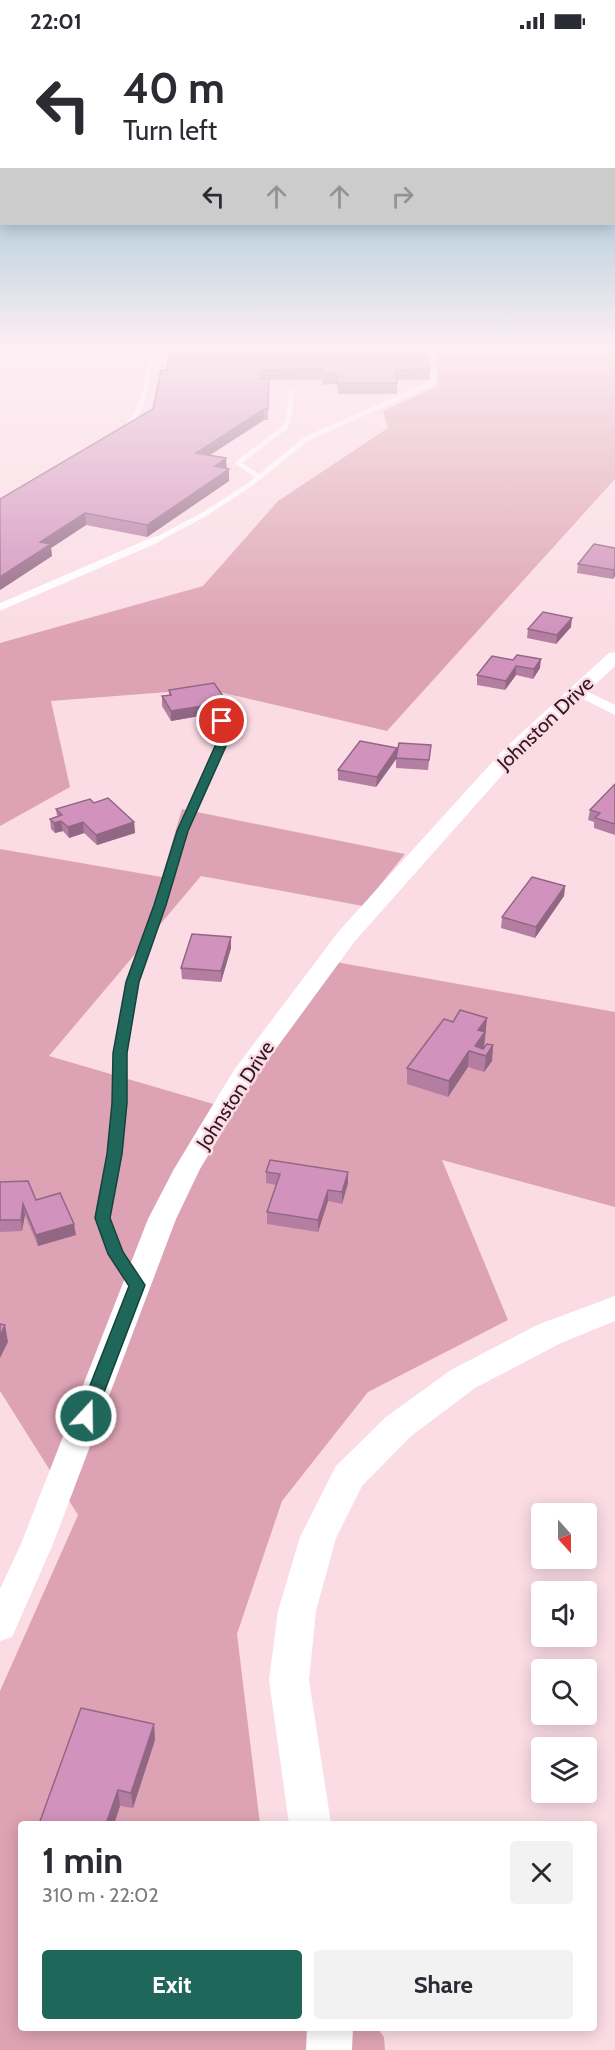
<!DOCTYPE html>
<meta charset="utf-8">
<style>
:root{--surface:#fff;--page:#f2f2f3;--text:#2b2b33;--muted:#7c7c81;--accent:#20675b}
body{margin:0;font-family:Cabin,sans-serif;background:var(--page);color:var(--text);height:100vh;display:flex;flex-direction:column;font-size:22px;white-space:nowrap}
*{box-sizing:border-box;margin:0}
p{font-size:20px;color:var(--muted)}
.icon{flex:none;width:33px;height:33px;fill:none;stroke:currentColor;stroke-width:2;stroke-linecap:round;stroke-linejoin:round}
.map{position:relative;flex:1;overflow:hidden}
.panel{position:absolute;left:18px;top:1779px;width:579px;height:210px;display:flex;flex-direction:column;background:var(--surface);border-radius:6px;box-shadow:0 3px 15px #0003}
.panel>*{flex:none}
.hud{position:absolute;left:0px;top:0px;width:615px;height:183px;box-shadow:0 3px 15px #0003;background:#fff;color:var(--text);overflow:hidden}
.needle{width:39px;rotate:159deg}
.controls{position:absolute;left:531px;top:1461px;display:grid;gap:12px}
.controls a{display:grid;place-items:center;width:66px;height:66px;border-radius:6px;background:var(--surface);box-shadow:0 3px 15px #0003;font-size:30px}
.pin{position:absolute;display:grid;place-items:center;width:51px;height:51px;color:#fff;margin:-26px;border:3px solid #fff;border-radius:50%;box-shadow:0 2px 6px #0007}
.me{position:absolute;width:66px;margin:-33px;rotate:21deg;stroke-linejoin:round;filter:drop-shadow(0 0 4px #0008)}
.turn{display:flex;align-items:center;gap:21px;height:126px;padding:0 24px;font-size:27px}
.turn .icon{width:78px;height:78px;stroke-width:2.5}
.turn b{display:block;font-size:42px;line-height:51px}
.lanes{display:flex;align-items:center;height:57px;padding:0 24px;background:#0003;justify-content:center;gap:30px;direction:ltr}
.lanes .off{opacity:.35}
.round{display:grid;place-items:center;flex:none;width:63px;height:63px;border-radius:6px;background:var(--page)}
.headline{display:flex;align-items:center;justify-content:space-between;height:102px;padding:0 24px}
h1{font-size:36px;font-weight:800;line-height:45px}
.cta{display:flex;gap:12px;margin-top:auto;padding:12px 24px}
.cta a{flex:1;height:69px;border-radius:6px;background:var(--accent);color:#fff;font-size:24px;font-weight:800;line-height:69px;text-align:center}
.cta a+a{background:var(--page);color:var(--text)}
.status{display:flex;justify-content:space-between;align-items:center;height:42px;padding:0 30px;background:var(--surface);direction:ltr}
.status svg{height:16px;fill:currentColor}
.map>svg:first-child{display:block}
</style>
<div class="status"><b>22:01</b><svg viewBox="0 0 49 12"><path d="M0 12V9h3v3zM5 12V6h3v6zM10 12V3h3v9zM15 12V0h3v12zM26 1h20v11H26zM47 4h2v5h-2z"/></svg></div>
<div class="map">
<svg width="615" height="2008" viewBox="0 0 615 2008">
<rect width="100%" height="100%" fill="#fbdce5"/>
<!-- green -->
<path fill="#dda3b4" d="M438,307H615V437L387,689L207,647L51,659L70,745L0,784V601L203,544L278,459L388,386L383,369L438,344Z
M182,767L405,812L363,864L201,834L49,1014L217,1063L319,917L615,970V1165L442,1118L508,1278L368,1350L282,1459L237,1592L260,1782H21V1986H377L384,1995L385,2008H0V1649L78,1473L0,1349V807L162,835Z"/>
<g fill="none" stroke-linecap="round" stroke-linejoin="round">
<!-- service-far3 -->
<path stroke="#fff" stroke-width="5" d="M128,383C147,363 148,333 152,307
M259,435L238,421L284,386L288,379L292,350
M152,500L205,472L252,441L306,397L434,340L430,307"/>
<!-- service-far2 -->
<path stroke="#fff" stroke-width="7" d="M0,565L155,498
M201,747L226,693L222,679"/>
<!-- service-far1 -->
<path stroke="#fff" stroke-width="8" d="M119,1066L120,1011L133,940L160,863L182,788L202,745"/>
<!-- service -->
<path stroke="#fff" stroke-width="10" d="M120,1065L114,1112L102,1176L116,1212L134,1239"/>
<!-- minor -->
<path fill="#fff" fill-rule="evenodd" d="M578,645L615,663V673L573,652L571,649Z"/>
<!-- tertiary -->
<path fill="#fff" fill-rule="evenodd" d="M615,610V624L519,714L355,899L253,1038L200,1127L176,1177L53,1502L12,1595L0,1599V1547L21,1502L148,1177L174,1127L234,1028L339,889L505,706L609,611Z"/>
<!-- secondary -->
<path fill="#fff" fill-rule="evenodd" d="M615,1254V1279L561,1301L475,1346L410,1395L362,1444L336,1496L316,1569L309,1638L331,1782H289L269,1638L278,1569L300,1495L336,1424L386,1375L451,1328L537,1283Z
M307,1986H353L352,2008H306Z"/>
</g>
<!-- wall -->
<path fill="#b47ea3" d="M430,327L429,338H397V352H338L337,342L322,343V338H269L268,378H264L210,413L227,427L229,439L147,495L86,483L51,506L52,514L0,548L153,367L161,328Z
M615,506V534L613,537L577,531L578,522Z
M571,585L556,602L527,596L528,587Z
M492,614L540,626L533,637L516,633L505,648L477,643V633Z
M169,648L227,660L228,669L171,679L162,664V654L169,653Z
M431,703L428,728L396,726V717L376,745L338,738V728L397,711Z
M615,742V793L594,786V780L588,778L590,768Z
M94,761L134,780L135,791L97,803L84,791L69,796L63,789L55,791L51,787L50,777L57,774L56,767Z
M565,844L564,854L535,896L501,886L502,875Z
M231,895V906L221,940L182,937L181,926Z
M487,976L484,1005L493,1003L492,1019L484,1030L468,1025L448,1055L407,1042V1026L453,980Z
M266,1130H348V1141L342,1162L328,1159L318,1190L267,1182V1170L276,1143L266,1141Z
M0,1140L76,1193L38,1204L25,1173L22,1189L0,1190Z
M154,1682L155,1698L133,1766L120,1764L114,1782H39Z"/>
<!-- shaded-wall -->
<path fill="#926784" d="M264,367V378L196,422V411Z
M226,416L227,428L215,424Z
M229,427V439L147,495V483Z
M85,471L86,483L51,506L52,514L0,548V535L40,500Z
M615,526V534L613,537L614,528Z
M572,576L571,585L556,602L557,593Z
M541,617L540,626L533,637L534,627Z
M516,624V633L505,648L506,639Z
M227,660L228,669L171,679V669Z
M397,706V716L376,745L377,735Z
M61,779L63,789L55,791L54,781Z
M83,780L84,791L69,796L68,785Z
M134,780L135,791L97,803L96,793Z
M565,844L564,854L535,896L536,885Z
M231,895V906L221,940V929Z
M487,976L484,1006L475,1011L478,988Z
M493,1003L492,1019L484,1030L486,1014Z
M469,1009L468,1025L448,1055L449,1039Z
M348,1130V1141L342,1162V1150Z
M328,1148V1159L318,1190V1178Z
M23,1162L25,1173L22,1189L21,1178Z
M74,1182L76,1193L38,1204L36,1193Z
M5,1283L8,1300L0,1316V1294Z
M154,1682L155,1698L133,1766L131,1751Z
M118,1748L120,1764L114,1782H106Z"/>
<!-- building -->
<path fill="#d193bd" stroke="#926784" stroke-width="1.5" d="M170,307H425L430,327L395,328L397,341L338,342L337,332H322V327L261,328L260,337H269L268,367H264L196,411L226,416L215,424L229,427L147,483L85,471L40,500L51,502L0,535V457L153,367L161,328H167Z
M594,502L615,506V526L614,528L578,522Z
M543,570L572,576L557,593L528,587Z
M517,613L541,617L534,627L516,624L506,639L477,633L492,614L513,618Z
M214,641L227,660L171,669L162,654L171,653L169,648Z
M360,699L397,706L377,735L338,728Z
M399,701L431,703L429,718L396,716Z
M615,742V782L595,776L600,771L590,768Z
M108,756L134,780L96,793L83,780L68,785L61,779L54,781L50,777L62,773L56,767L90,757L94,761Z
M532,835L565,844L536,885L502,875Z
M192,892L231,895L221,929L181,926Z
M460,968L487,976L478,988L485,990L475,1004L483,1007L487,1002L493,1003L486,1014L469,1009L449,1039L407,1026L444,977L453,980Z
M270,1118L348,1130L342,1150L328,1148L318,1178L267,1170L280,1132L266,1130Z
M28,1139L36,1158L60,1151L74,1182L36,1193L23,1162L21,1178H0V1140Z
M0,1282L5,1283L0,1294Z
M81,1666L154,1682L131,1751L118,1748L106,1782H39Z"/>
<!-- sky -->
<linearGradient id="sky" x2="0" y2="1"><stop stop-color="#65abc4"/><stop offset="0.52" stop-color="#fdeff3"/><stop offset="1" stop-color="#fdeff3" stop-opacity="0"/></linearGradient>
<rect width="615" height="588" fill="url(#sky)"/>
<!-- route -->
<path fill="#20675b" stroke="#15433b" stroke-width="1.5" d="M222,676L227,679L231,693L188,789L166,863L139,940L127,1011V1061L122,1112L110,1176L123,1210L145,1243L95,1374L93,1379L86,1381L80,1379L78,1374L129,1244L108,1212L95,1176L107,1112L112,1061L113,1011L126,940L154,863L177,789L220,693L216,679Z"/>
<g text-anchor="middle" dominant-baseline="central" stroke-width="5" stroke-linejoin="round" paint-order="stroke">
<!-- street labels -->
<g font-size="20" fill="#321720" stroke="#fbdce5">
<text transform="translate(545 681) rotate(-44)">Johnston Drive</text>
<text transform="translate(235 1053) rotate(-57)">Johnston Drive</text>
</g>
</g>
</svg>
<div class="controls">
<a><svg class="needle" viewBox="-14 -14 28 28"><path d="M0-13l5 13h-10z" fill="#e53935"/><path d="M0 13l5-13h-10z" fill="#7c7c81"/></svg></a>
<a><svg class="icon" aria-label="sound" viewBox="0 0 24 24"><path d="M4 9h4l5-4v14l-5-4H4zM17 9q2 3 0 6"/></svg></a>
<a><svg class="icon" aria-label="search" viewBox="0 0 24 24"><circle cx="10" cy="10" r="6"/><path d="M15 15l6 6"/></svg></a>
<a><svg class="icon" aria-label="layers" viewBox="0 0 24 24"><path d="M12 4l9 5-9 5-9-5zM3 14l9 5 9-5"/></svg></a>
</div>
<div class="pin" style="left:222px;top:679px;background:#d93025"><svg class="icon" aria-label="arrive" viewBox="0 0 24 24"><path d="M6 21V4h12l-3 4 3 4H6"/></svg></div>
<svg class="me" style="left:86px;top:1374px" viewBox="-20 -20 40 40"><circle r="17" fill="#20675b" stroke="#fff" stroke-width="3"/><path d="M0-11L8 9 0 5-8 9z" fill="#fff"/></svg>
<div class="hud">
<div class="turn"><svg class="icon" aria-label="left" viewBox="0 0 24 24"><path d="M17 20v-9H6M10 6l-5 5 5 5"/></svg><div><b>40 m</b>Turn left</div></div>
<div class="lanes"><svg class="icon" aria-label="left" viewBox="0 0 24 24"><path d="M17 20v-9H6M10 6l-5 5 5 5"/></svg><svg class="icon off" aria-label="ahead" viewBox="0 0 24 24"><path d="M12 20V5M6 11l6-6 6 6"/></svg><svg class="icon off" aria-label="ahead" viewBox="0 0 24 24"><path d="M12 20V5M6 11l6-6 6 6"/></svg><svg class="icon off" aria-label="right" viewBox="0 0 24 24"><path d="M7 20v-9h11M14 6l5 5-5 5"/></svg></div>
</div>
<section class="panel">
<div class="headline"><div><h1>1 min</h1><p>310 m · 22:02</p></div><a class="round"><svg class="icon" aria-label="close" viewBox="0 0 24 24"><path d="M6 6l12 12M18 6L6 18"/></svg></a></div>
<div class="cta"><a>Exit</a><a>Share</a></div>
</section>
</div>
